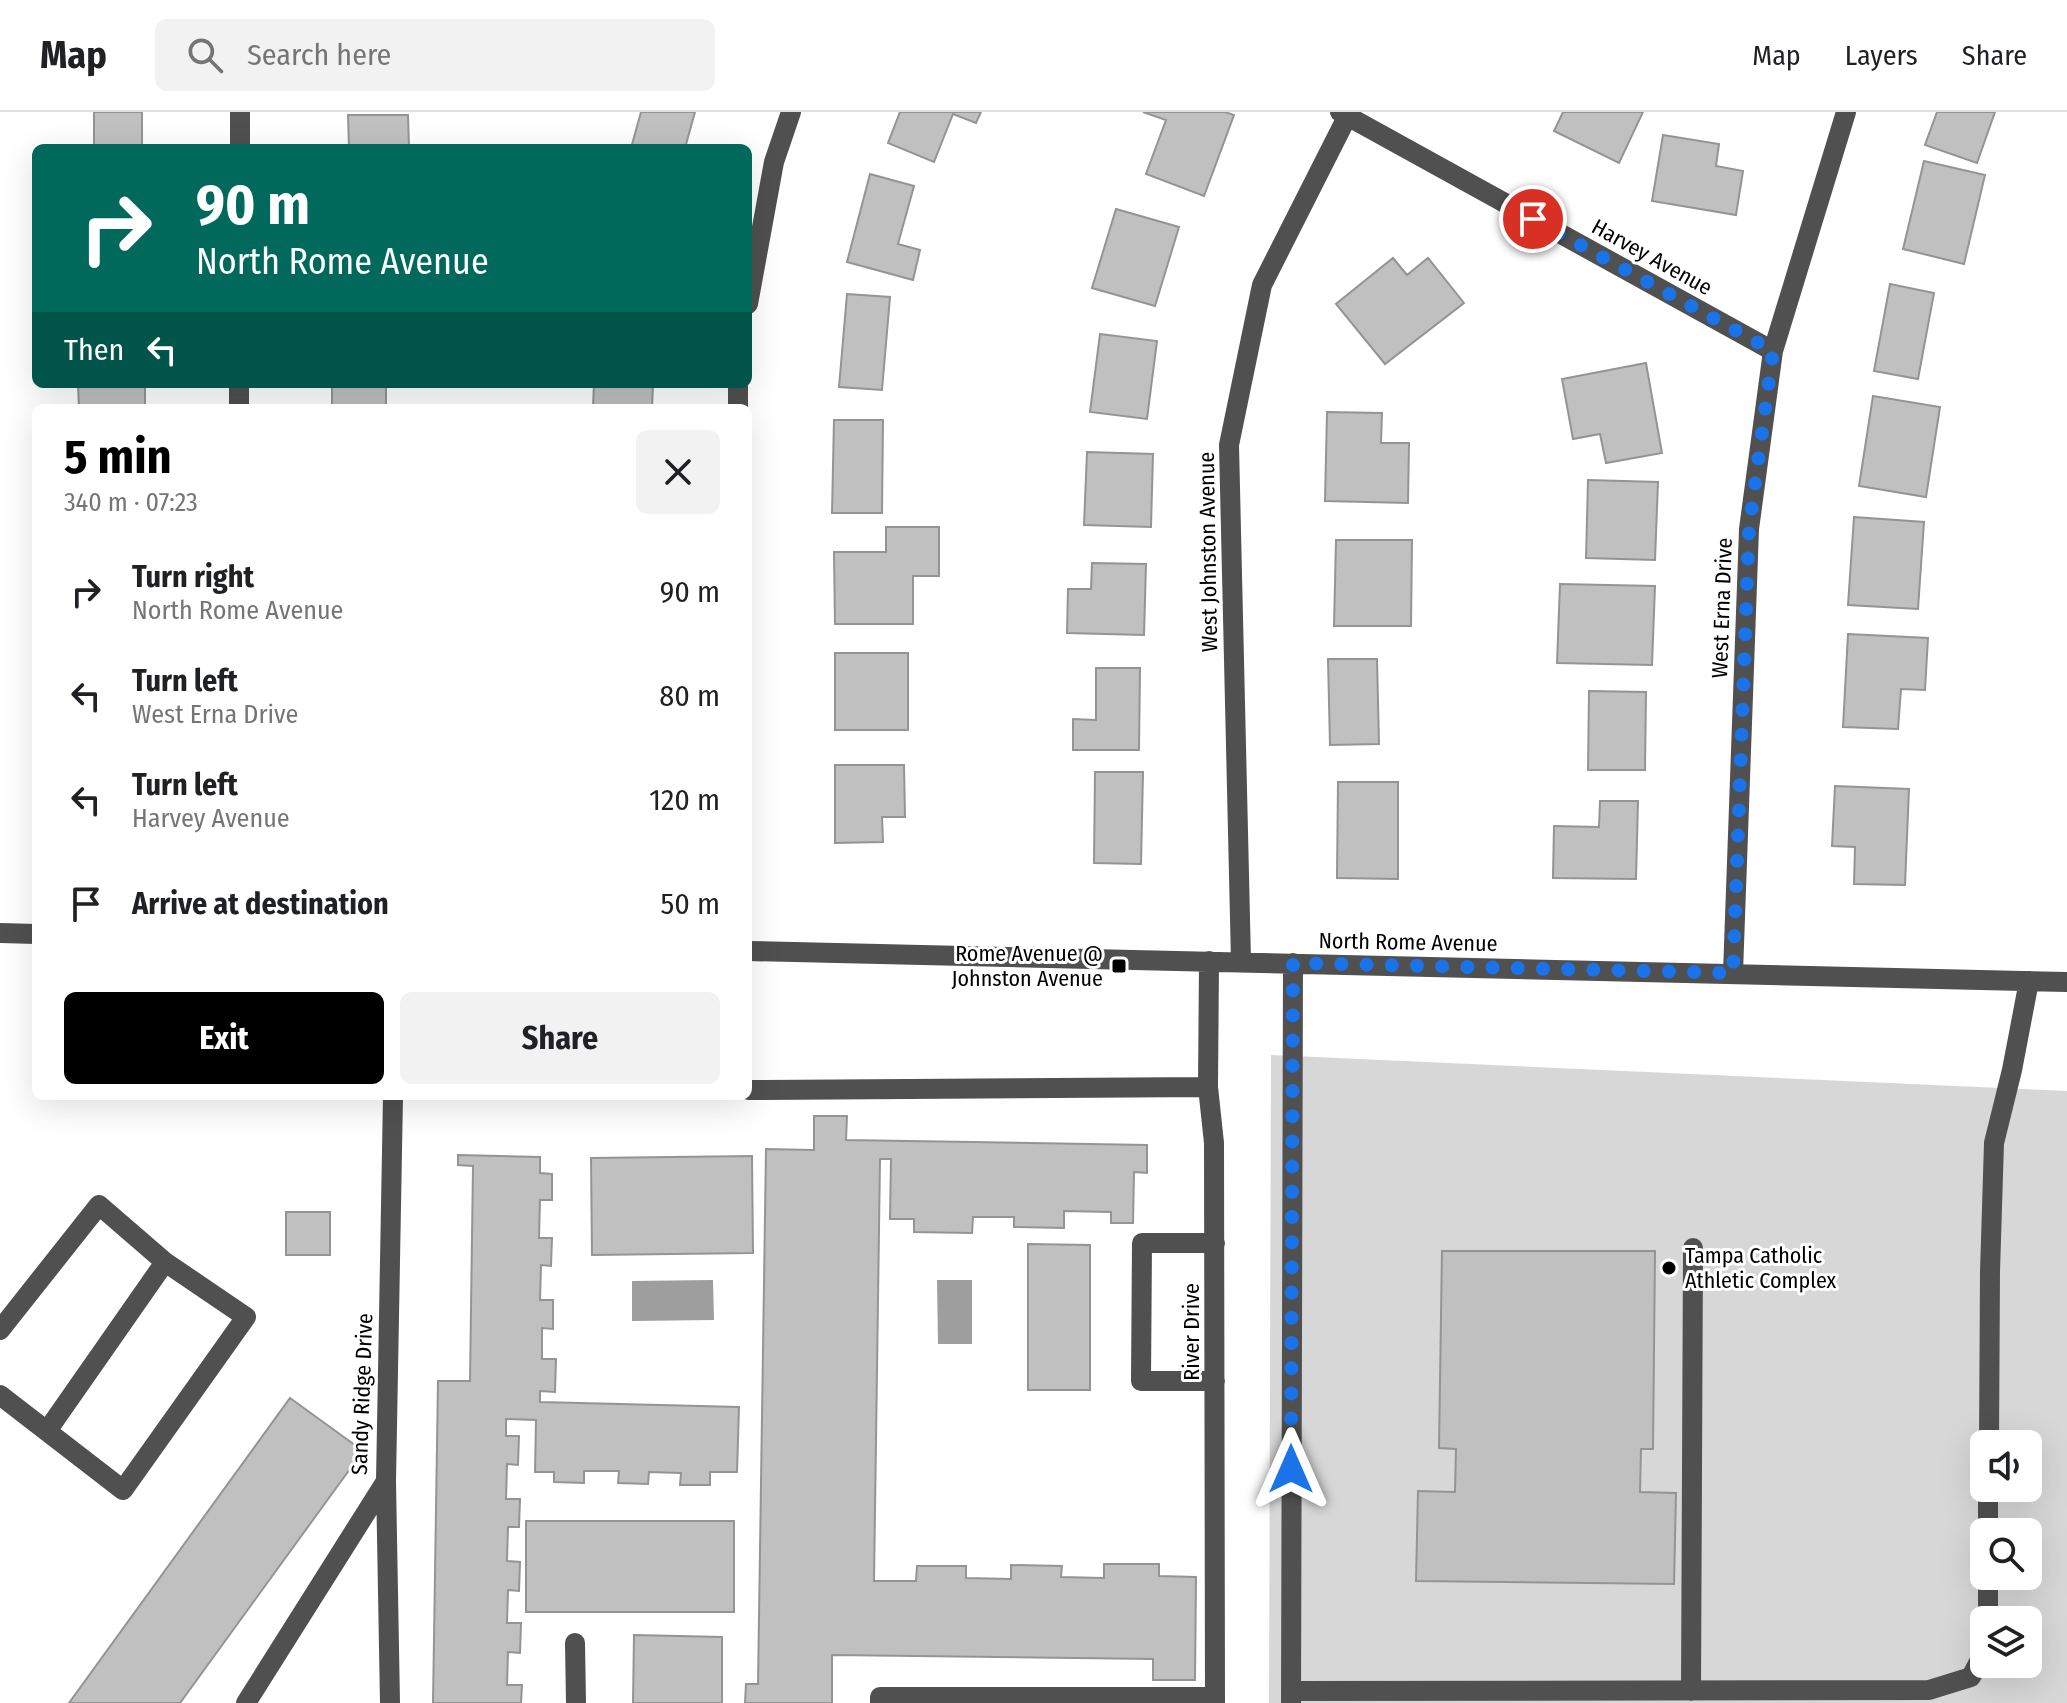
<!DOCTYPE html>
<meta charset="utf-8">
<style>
:root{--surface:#fff;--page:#f2f2f2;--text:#202124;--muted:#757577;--line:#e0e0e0;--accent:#000}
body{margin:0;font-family:"Fira Sans Condensed",sans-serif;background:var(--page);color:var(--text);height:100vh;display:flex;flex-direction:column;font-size:30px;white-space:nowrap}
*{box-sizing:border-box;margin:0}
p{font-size:26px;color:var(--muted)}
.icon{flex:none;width:44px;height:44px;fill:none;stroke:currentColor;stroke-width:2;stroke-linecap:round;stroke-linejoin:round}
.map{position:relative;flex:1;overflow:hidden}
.sheet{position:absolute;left:32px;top:292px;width:720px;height:696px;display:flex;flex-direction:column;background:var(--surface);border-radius:12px;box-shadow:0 8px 32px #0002}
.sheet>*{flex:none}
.banner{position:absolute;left:32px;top:32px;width:720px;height:244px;border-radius:12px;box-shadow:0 8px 32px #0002;background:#00695c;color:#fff;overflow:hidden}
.buttons{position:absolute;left:1970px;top:1318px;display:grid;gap:16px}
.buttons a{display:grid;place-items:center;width:72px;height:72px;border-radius:12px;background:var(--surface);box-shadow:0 8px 32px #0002;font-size:40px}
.pin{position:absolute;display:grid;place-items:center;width:68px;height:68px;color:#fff;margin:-34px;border:4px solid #fff;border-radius:50%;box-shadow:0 2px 8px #0007}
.me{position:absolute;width:88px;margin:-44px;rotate:0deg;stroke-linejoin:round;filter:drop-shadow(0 0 6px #0008)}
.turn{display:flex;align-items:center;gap:28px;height:168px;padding:0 32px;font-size:36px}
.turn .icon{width:104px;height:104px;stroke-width:2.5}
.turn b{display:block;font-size:56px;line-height:68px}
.then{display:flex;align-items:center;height:76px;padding:0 32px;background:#0003;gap:16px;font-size:30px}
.round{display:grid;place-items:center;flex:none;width:84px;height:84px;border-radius:12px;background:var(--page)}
.headline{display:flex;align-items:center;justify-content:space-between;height:136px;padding:0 32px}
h1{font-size:48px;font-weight:700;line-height:60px;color:var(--accent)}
.cta{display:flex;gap:16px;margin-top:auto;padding:16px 32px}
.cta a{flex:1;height:92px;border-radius:12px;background:var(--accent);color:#fff;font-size:32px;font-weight:700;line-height:92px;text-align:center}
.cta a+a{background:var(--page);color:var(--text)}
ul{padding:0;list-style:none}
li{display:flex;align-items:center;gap:24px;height:104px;padding:0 32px}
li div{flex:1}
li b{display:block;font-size:30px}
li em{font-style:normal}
header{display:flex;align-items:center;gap:48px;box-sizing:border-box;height:112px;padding:0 40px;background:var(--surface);border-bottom:2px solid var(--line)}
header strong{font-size:38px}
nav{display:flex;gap:44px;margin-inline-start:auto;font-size:28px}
.search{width:560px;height:72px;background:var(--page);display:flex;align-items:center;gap:20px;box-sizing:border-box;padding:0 28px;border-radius:12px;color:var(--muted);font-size:30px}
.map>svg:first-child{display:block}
</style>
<header>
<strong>Map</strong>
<div class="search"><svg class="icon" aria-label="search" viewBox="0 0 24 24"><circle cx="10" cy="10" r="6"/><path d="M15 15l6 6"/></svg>Search here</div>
<nav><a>Map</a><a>Layers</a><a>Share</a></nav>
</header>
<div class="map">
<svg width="2067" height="1591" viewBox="0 0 2067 1591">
<rect width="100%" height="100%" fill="#fff"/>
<!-- green -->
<path fill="#d7d7d7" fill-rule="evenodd" d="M1271,943L2067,979V1591H1269ZM1984,1332H2028V1376H1984ZM1984,1420H2028V1464H1984ZM1984,1508H2028V1552H1984Z"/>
<!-- water -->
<path fill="#9e9e9e" d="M713,1168L714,1208L632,1209V1169Z
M937,1168H972V1232H938Z"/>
<!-- building -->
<path fill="#c0c0c0" stroke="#949494" stroke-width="2" d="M94,0H142V35H94Z
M641,0H695L685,36H631Z
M900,0H981L976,11L953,2L934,50L888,31Z
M1143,0H1225L1234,3L1204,84L1146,62L1166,8Z
M1563,0H1643L1619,51L1554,19Z
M1937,0H1995L1977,51L1925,33Z
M348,3H408L409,36H349Z
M1663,23L1719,32L1716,54L1743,59L1736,103L1652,89Z
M1924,49L1985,63L1964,152L1903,137Z
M870,62L914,74L898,132L920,138L913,168L847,150Z
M1116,97L1179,115L1155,194L1092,176Z
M1393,146L1407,163L1428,146L1464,191L1385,252L1336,192Z
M1890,172L1934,181L1918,267L1874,259Z
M847,182L890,185L882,278L839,275Z
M1100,222L1157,229L1147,307L1090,300Z
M1646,251L1662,341L1606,351L1600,322L1573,327L1562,267Z
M332,272H386V296H332Z
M594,272H653L652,296L593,294Z
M78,273H145V296H79Z
M1873,284L1940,295L1926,385L1859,374Z
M1327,300L1382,301L1381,331H1409L1408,391L1325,389Z
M834,308H883L882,401H832Z
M1087,340L1153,342L1151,415L1084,413Z
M1588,368L1658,370L1655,448L1586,446Z
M1854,405L1924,410L1918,497L1848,493Z
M886,415H939V464H913V512H835L834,440H886Z
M1336,428H1412L1411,514H1334Z
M1092,451L1146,452L1144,523L1067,521L1068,477H1091Z
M1560,472L1655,474L1652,553L1557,551Z
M1848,522L1928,526L1925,578L1901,577L1898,617L1843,615Z
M835,541H908V618H835Z
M1328,547H1377L1379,632L1330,633Z
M1096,556H1140L1139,638H1073V607L1096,608Z
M1589,579L1646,580L1645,658H1588Z
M835,653H904L905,705H882L883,730L835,731Z
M1095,660H1143L1141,752L1094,751Z
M1338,670H1398V767L1337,766Z
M1835,674L1909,677L1905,773L1854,772L1855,735L1832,734Z
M1600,689H1638L1636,767L1553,766L1554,714L1599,715Z
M814,1004H847L846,1028L1147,1033V1061L1134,1060L1133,1111H1111V1100L1064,1099V1116L1014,1115V1105H973L972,1121L914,1120V1107H890L891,1047H880L874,1469H916L917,1454H966V1466L1011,1467V1453L1062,1454L1061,1465L1104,1466V1452H1159V1464L1196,1465L1195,1568H1153V1547L832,1543V1591H745L746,1572H758L766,1037L814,1038Z
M458,1043L540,1045V1061L552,1062V1088H540L539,1126H552L551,1154L541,1153L540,1188H553V1217L542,1216V1247H556L555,1280L540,1279V1290L739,1295L737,1360H710V1373H680L681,1361L649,1360L648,1372L618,1371L619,1359H584V1371L554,1370V1360H535L536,1308L506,1307V1324H519L518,1353L507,1352L506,1387H520L519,1415H508L507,1449L520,1450L519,1479L508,1478L507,1511H521L520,1541L508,1540L507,1573H522L521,1591H433L438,1269H470L473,1054L458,1053Z
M752,1044L753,1141L592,1143L591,1046Z
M286,1100H330V1143H286Z
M1028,1132L1090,1133V1278H1028Z
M1442,1139H1655L1653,1337H1641L1640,1380L1676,1381L1674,1472L1416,1469L1418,1379L1455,1380L1456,1337L1439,1336Z
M290,1286L363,1339L180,1591H69Z
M526,1409H734V1500H526Z
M634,1523L722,1525V1591H633Z"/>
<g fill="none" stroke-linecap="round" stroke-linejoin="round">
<!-- minor -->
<path stroke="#505050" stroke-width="20" d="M1340,0L1773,239
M240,36V0
M748,192L774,50L791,0
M239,296V272
M738,296V272
M0,821L36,822
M748,839L2067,870
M1209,849L1208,975L1214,1031L1215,1591
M1241,849L1229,333L1262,173L1347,5
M1733,861L1749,417L1773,239L1846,0
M748,978L1208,975
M1215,1131H1142L1141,1269H1215
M0,1218L99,1093L165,1150
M0,1283L123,1378L246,1205L165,1150L47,1319
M1989,1332L1990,1160L1994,1031L2012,958L2029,869
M386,1369L390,1591
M1988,1420V1376
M1988,1508V1464
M575,1531L576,1591
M1291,1579L1929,1578L1971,1565L1984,1540
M1691,1579L1693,1136
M246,1591L386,1369L393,984
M880,1591V1585H1215
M1291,1591L1293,851"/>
</g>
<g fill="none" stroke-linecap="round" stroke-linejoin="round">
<!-- route -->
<path stroke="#1a73e8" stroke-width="14" stroke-dasharray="0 25.2" d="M1291,1357L1293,851L1733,861L1749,417L1773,239L1533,107"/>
</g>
<!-- markers -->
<g fill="#000" stroke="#fff" stroke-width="3">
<rect x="1111" y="846" width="16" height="16" rx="4"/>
<circle cx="1669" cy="1156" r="8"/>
</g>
<g text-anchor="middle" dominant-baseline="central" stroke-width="6" stroke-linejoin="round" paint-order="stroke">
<!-- street labels -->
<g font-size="22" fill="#000" stroke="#fff">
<text transform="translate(1652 145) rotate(29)">Harvey Avenue</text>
<text transform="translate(1208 440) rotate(-91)">West Johnston Avenue</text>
<text transform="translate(1722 496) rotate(-88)">West Erna Drive</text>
<text transform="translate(1408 830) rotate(1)">North Rome Avenue</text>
<text transform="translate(1191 1220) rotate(-90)">River Drive</text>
<text transform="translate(362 1282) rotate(-88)">Sandy Ridge Drive</text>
</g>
<!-- poi labels -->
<g font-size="22" fill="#000" stroke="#fff" text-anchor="end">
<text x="1103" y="841">Rome Avenue @<tspan x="1103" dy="25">Johnston Avenue</tspan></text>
<text x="1685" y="1143" text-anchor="start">Tampa Catholic<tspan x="1685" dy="25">Athletic Complex</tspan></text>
</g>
</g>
</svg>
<div class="buttons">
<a><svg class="icon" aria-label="sound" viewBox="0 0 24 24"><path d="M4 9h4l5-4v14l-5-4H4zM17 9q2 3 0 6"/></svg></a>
<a><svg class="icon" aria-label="search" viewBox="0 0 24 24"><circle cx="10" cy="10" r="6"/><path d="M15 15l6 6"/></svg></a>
<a><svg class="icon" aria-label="layers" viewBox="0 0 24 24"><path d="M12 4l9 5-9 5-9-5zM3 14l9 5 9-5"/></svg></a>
</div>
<div class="pin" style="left:1533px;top:107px;background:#d93025"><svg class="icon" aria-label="arrive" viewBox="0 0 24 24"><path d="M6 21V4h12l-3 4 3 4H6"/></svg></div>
<svg class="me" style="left:1291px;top:1357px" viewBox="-20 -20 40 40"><path d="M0-17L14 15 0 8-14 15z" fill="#1a73e8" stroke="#fff" stroke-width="4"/></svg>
<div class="banner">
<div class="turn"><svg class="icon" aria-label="right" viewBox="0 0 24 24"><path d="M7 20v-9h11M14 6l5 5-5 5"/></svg><div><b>90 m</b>North Rome Avenue</div></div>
<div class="then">Then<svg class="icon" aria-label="left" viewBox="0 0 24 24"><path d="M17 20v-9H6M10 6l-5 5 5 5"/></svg></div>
</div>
<section class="sheet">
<div class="headline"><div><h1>5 min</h1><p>340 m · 07:23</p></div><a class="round"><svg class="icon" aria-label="close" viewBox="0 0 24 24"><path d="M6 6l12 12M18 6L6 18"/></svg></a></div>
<ul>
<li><svg class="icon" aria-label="right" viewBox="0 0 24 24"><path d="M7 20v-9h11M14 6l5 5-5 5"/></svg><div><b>Turn right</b><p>North Rome Avenue</p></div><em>90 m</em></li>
<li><svg class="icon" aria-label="left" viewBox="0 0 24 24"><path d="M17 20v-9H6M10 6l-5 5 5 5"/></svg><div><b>Turn left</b><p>West Erna Drive</p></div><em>80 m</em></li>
<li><svg class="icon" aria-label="left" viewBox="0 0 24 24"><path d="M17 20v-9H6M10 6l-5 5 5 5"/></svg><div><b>Turn left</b><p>Harvey Avenue</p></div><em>120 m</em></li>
<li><svg class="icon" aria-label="arrive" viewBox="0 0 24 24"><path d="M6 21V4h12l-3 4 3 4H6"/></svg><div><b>Arrive at destination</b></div><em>50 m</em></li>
</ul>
<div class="cta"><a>Exit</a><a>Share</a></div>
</section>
</div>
